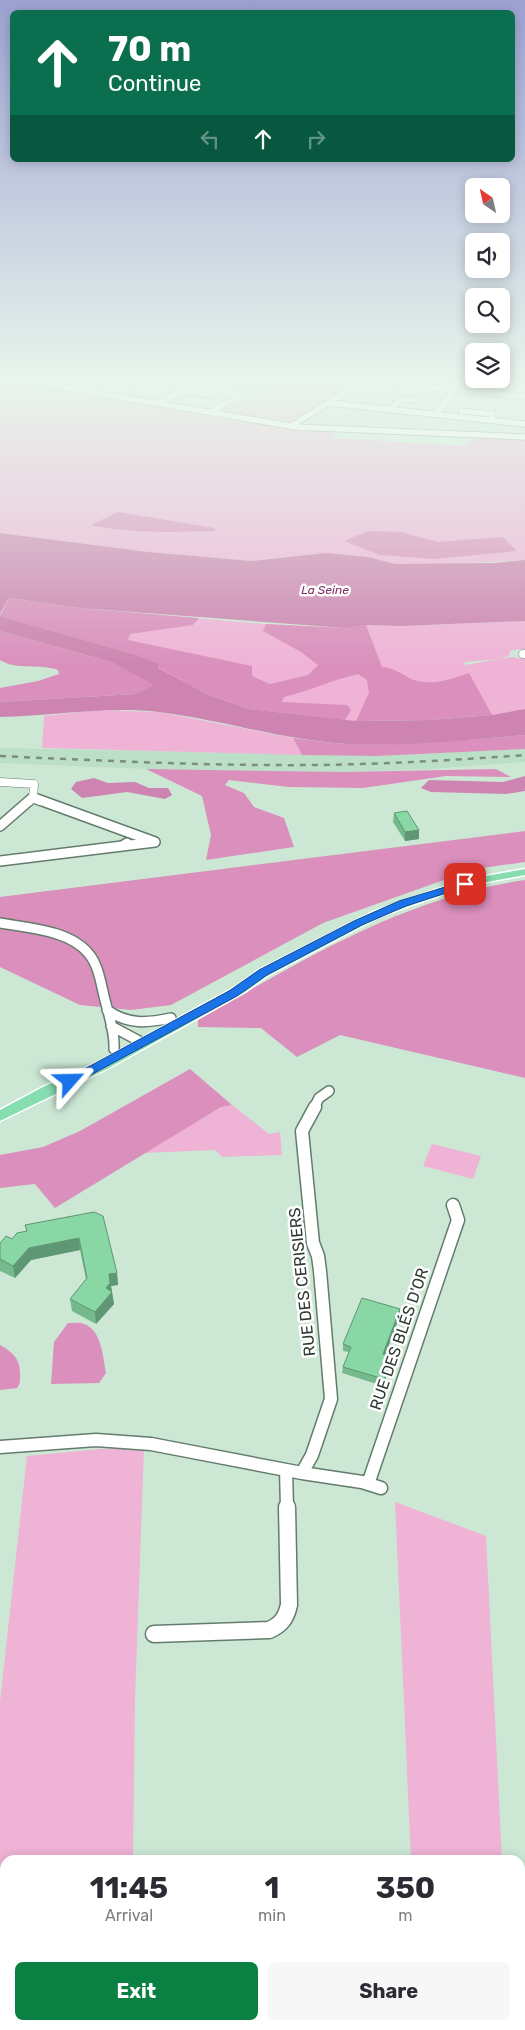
<!DOCTYPE html>
<meta charset="utf-8">
<style>
:root{--surface:#fff;--page:#f7f7f7;--text:#2b2b33;--muted:#7c7c81;--accent:#0b8043}
body{margin:0;font-family:Rubik,sans-serif;background:var(--page);color:var(--text);height:100vh;display:flex;flex-direction:column;font-size:19px;white-space:nowrap}
*{box-sizing:border-box;margin:0}
p{font-size:16px;color:var(--muted)}
.icon{flex:none;width:28px;height:28px;fill:none;stroke:currentColor;stroke-width:2;stroke-linecap:round;stroke-linejoin:round}
.map{position:relative;flex:1;overflow:hidden}
.sheet{position:absolute;left:0px;top:1855px;width:525px;height:175px;display:flex;flex-direction:column;background:var(--surface);border-radius:15px 15px 0 0;box-shadow:0 2px 12px #0003}
.sheet>*{flex:none}
.banner{position:absolute;left:10px;top:10px;width:505px;height:152px;border-radius:8px;box-shadow:0 2px 12px #0003;background:#0b6e4f;color:#fff;overflow:hidden}
.needle{width:32px;rotate:326deg}
.tools{position:absolute;left:465px;top:178px;display:grid;gap:10px}
.tools a{display:grid;place-items:center;width:45px;height:45px;border-radius:8px;background:var(--surface);box-shadow:0 2px 12px #0003;font-size:25px}
.pin{position:absolute;display:grid;place-items:center;width:42px;height:42px;color:#fff;margin:-21px;border-radius:10px;box-shadow:0 2px 8px #0006}
.me{position:absolute;width:55px;margin:-28px;rotate:65deg;stroke-linejoin:round;filter:drop-shadow(0 0 4px #0008)}
.turn{display:flex;align-items:center;gap:18px;height:105px;padding:0 15px;font-size:22px}
.turn .icon{width:65px;height:65px;stroke-width:2.5}
.turn b{display:block;font-size:35px;line-height:42px}
.lanes{display:flex;align-items:center;height:48px;padding:0 15px;background:#0003;justify-content:center;gap:25px;direction:ltr}
.lanes .off{opacity:.35}
.eta{display:flex;justify-content:space-evenly;align-items:center;height:85px;text-align:center}
.eta b{font-size:30px;font-weight:700;line-height:35px}
.primary-button{display:flex;gap:10px;margin-top:auto;padding:10px 15px}
.primary-button a{flex:1;height:58px;border-radius:8px;background:var(--accent);color:#fff;font-size:20px;font-weight:700;line-height:58px;text-align:center}
.primary-button a+a{background:var(--page);color:var(--text)}
.map>svg:first-child{display:block}
</style>
<div class="map">
<svg width="525" height="2030" viewBox="0 0 525 2030">
<rect width="100%" height="100%" fill="#cce8d5"/>
<!-- built -->
<path fill="#bcdfc7" d="M0,748L377,756L525,749V762L430,769L344,772L146,769L0,763Z"/>
<!-- green -->
<path fill="#efb3d6" d="M0,384H35L83,392L76,395L86,397L94,394L334,430L332,435L335,436L334,438L467,446L473,437L525,438V560L432,565L375,564L287,557L252,561L149,552L0,533Z
M275,384H354L294,422L285,423L219,411Z
M79,608L265,624L344,628L366,625L401,626L525,621V649L512,650L509,653L510,655L500,659L464,662L465,665L512,657L525,659V709L492,715L356,721L249,709L0,616V614Z
M98,710L159,712L293,738L302,755L42,748L44,716Z
M232,1105L269,1134L280,1132L282,1155L222,1157L215,1150L143,1153L221,1107Z
M432,1144L481,1156L473,1179L423,1166Z
M144,1448L135,1698L133,1860H5V1976L0,1975V1702L27,1456L100,1449Z
M395,1502L486,1536L502,1860H411Z
M171,2025H262L279,2030H186Z"/>
<!-- forest -->
<path fill="#da8fbc" d="M118,512L214,528L215,531C174,532 132,534 91,525Z
M368,531L401,532L438,542L503,537L517,551L434,559L380,555L344,541Z
M9,598L79,608L199,618L193,625L130,634L128,640L252,666V676L270,684L308,675L318,665L301,652L263,631L266,624L344,628L366,625L382,667C396,669 400,673 411,679C431,687 451,679 469,673L492,715L432,720L356,721L369,693L367,680L358,674C332,680 309,691 284,697L282,702L347,705L351,710L345,720L249,709L209,695L133,654L0,616Z
M0,631L111,662L155,685L135,694L0,702V688L38,681L59,674L58,670C39,663 18,671 0,660Z
M525,735V749L377,756L302,755L293,738C311,740 329,743 347,744C407,746 466,740 525,735Z
M146,769L344,772L496,769L511,777L446,776L363,788L289,787L229,780L225,785L244,793L254,807L284,818L294,847L206,860L211,835L202,796Z
M525,831V862L475,869L323,923L171,1005L131,1010L80,1005L0,967V897Z
M525,880V1078L340,1035L297,1057L261,1028L198,1027V1020C302,960 405,897 525,880Z
M190,1069L232,1105L221,1107L55,1208L35,1184L0,1188V1155L43,1147L80,1131Z
M68,1323C73,1323 80,1322 84,1324C102,1330 103,1358 106,1373L99,1383L51,1384L54,1342Z
M0,1345C12,1352 20,1358 20,1373C20,1379 21,1383 17,1388L0,1390Z"/>
<!-- water -->
<path fill="#cd84b0" d="M0,533L149,552L252,561L326,553L368,557L395,564L493,563L525,560V621L401,626L366,625L345,628L79,608L9,598L0,614Z
M0,616L133,654L159,664L158,668L209,695L249,709L356,721L432,720L492,715L525,709V735C466,740 406,747 347,744C283,740 222,720 159,712C106,706 53,716 0,717V702L135,694L154,685L111,662L0,631Z
M525,776V791L506,794L431,792L421,788L429,780L503,782Z
M94,778L108,783L135,782L149,788H168L172,795L165,799L127,792L82,798L71,789L76,782Z"/>
<g fill="none" stroke-linecap="round" stroke-linejoin="round">
<defs>
<path id="minor-far4" d="M44,384L296,427L525,437
M397,384L525,397
M219,391L210,395L196,392Z
M102,393L127,384
M157,403L177,393L196,392
M330,403L525,424
M391,409L400,400L420,399
M461,411L493,414L492,419
M210,412L240,395L219,391
M436,414L457,386
M291,426L358,384"/>
<path id="minor-far3" d="M523,654H525
M0,782L34,784L33,798
M33,798L40,801
M30,801L33,798"/>
<path id="minor-far2" d="M37,799L155,842L122,846
M0,826L31,799
M0,861L122,846L127,843
M0,923C28,928 70,930 89,954C99,966 101,985 105,1000C109,1016 115,1033 114,1049
M107,1010C128,1025 147,1023 171,1018
M111,1026L143,1043
M314,1108L319,1098L329,1091"/>
<path id="minor-far1" d="M0,1447L96,1440L151,1444L302,1473L362,1482L381,1488
M286,1470L287,1508
M302,1473L312,1455L331,1399L320,1271L318,1256L313,1243L302,1131L315,1107
M368,1484L458,1220L453,1205"/>
<path id="minor" d="M154,1634L269,1630C281,1625 286,1618 289,1605L287,1507"/>
<path id="major" d="M525,869V875L487,882L449,892L381,916L267,976L245,992L107,1069L0,1121V1110L43,1087L97,1063L237,986L259,970L373,912L441,888L486,876Z"/>
<path id="highway" d="M0,1978L5,1979V2025H16L11,2030H0Z
M20,2025H71L73,2030H22Z
M74,2025H107L109,2030H76Z"/>
</defs>
<!-- minor-far4 casing -->
<use href="#minor-far4" stroke="#637c6b" stroke-width="7"/>
<!-- minor-far3 casing -->
<use href="#minor-far3" stroke="#637c6b" stroke-width="9"/>
<!-- minor-far2 casing -->
<use href="#minor-far2" stroke="#637c6b" stroke-width="12"/>
<!-- minor-far1 casing -->
<use href="#minor-far1" stroke="#637c6b" stroke-width="15"/>
<!-- minor casing -->
<use href="#minor" stroke="#637c6b" stroke-width="19"/>
<!-- major casing -->
<use href="#major" stroke="#fff" stroke-width="3"/>
<!-- highway casing -->
<use href="#highway" stroke="#fff" stroke-width="3"/>
<!-- minor-far4 -->
<use href="#minor-far4" stroke="#fff" stroke-width="5.5"/>
<!-- minor-far3 -->
<use href="#minor-far3" stroke="#fff" stroke-width="8"/>
<!-- minor-far2 -->
<use href="#minor-far2" stroke="#fff" stroke-width="9"/>
<!-- minor-far1 -->
<use href="#minor-far1" stroke="#fff" stroke-width="12"/>
<!-- minor -->
<use href="#minor" stroke="#fff" stroke-width="16"/>
<!-- major -->
<use href="#major" fill="#86ddaf" fill-rule="evenodd"/>
<!-- highway -->
<use href="#highway" fill="#36c77a" fill-rule="evenodd"/>
<!-- rail -->
<path stroke="#7b8e81" stroke-width="2.5" stroke-dasharray="6 6" stroke-linecap="butt" d="M0,756C106,761 211,766 317,765C387,764 456,760 525,755"/>
</g>
<!-- wall -->
<path fill="#75b98d" d="M241,384H269L257,390L241,387Z
M394,813L419,830V839L405,841L393,822Z
M94,1212L117,1273L118,1285L111,1286L114,1304L96,1324L72,1311L70,1299L86,1279L80,1250L31,1260L15,1278L0,1271V1243L12,1239L26,1231Z
M400,1309V1315L385,1355L391,1363L383,1386L342,1373L343,1367L349,1352L343,1351V1344Z"/>
<!-- shaded-wall -->
<path fill="#5f9673" d="M257,384H269L257,390Z
M419,830V839L405,841V832Z
M79,1238L80,1250L31,1260L15,1278L13,1266L29,1248Z
M117,1273L118,1285L111,1286L114,1304L96,1324L95,1312L109,1274Z
M400,1309V1315L383,1361V1354Z
M392,1357L391,1363L383,1386L384,1379Z"/>
<!-- building -->
<path fill="#88d7a4" stroke="#5f9673" d="M407,811L419,830L405,832L394,813Z
M94,1212L103,1216L117,1273L109,1274L110,1283L106,1288L112,1292L95,1312L70,1299L87,1278L79,1238L29,1248L13,1266L0,1259V1243L6,1236L12,1239L17,1233L27,1231L25,1225Z
M362,1298L400,1309L383,1354L392,1357L384,1379L343,1367L351,1347L343,1344Z"/>
<!-- sky -->
<linearGradient id="sky" x2="0" y2="1"><stop stop-color="#9da1d2"/><stop offset="0.57" stop-color="#e8f5ec"/><stop offset="1" stop-color="#e8f5ec" stop-opacity="0"/></linearGradient>
<rect width="525" height="668" fill="url(#sky)"/>
<!-- route -->
<path fill="#1a73e8" stroke="#114b97" d="M465,881L470,884L468,886L406,906L362,925L267,975L237,996L74,1084H66L64,1081L66,1079L229,991L259,970L354,921L399,901Z"/>
<g text-anchor="middle" dominant-baseline="central" stroke-width="5" stroke-linejoin="round" paint-order="stroke">
<!-- far-water labels -->
<g font-size="12" font-style="italic" fill="#812b65" stroke="#fff">
<text x="325" y="590">La Seine</text>
</g>
<!-- near-street labels -->
<g font-size="16" fill="#2f3932" stroke="#fff">
<text transform="translate(302 1282) rotate(-96)">RUE DES CERISIERS</text>
<text transform="translate(399 1339) rotate(-71)">RUE DES BLÉS D'OR</text>
</g>
</g>
</svg>
<div class="tools">
<a><svg class="needle" viewBox="-14 -14 28 28"><path d="M0-13l5 13h-10z" fill="#e53935"/><path d="M0 13l5-13h-10z" fill="#7c7c81"/></svg></a>
<a><svg class="icon" aria-label="sound" viewBox="0 0 24 24"><path d="M4 9h4l5-4v14l-5-4H4zM17 9q2 3 0 6"/></svg></a>
<a><svg class="icon" aria-label="search" viewBox="0 0 24 24"><circle cx="10" cy="10" r="6"/><path d="M15 15l6 6"/></svg></a>
<a><svg class="icon" aria-label="layers" viewBox="0 0 24 24"><path d="M12 4l9 5-9 5-9-5zM3 14l9 5 9-5"/></svg></a>
</div>
<div class="pin" style="left:465px;top:884px;background:#d93025"><svg class="icon" aria-label="arrive" viewBox="0 0 24 24"><path d="M6 21V4h12l-3 4 3 4H6"/></svg></div>
<svg class="me" style="left:70px;top:1081px" viewBox="-20 -20 40 40"><path d="M0-17L14 15 0 8-14 15z" fill="#1a73e8" stroke="#fff" stroke-width="4"/></svg>
<div class="banner">
<div class="turn"><svg class="icon" aria-label="ahead" viewBox="0 0 24 24"><path d="M12 20V5M6 11l6-6 6 6"/></svg><div><b>70 m</b>Continue</div></div>
<div class="lanes"><svg class="icon off" aria-label="left" viewBox="0 0 24 24"><path d="M17 20v-9H6M10 6l-5 5 5 5"/></svg><svg class="icon" aria-label="ahead" viewBox="0 0 24 24"><path d="M12 20V5M6 11l6-6 6 6"/></svg><svg class="icon off" aria-label="right" viewBox="0 0 24 24"><path d="M7 20v-9h11M14 6l5 5-5 5"/></svg></div>
</div>
<section class="sheet">
<div class="eta">
<div><b>11:45</b><p>Arrival</p></div>
<div><b>1</b><p>min</p></div>
<div><b>350</b><p>m</p></div>
</div>
<div class="primary-button"><a>Exit</a><a>Share</a></div>
</section>
</div>
